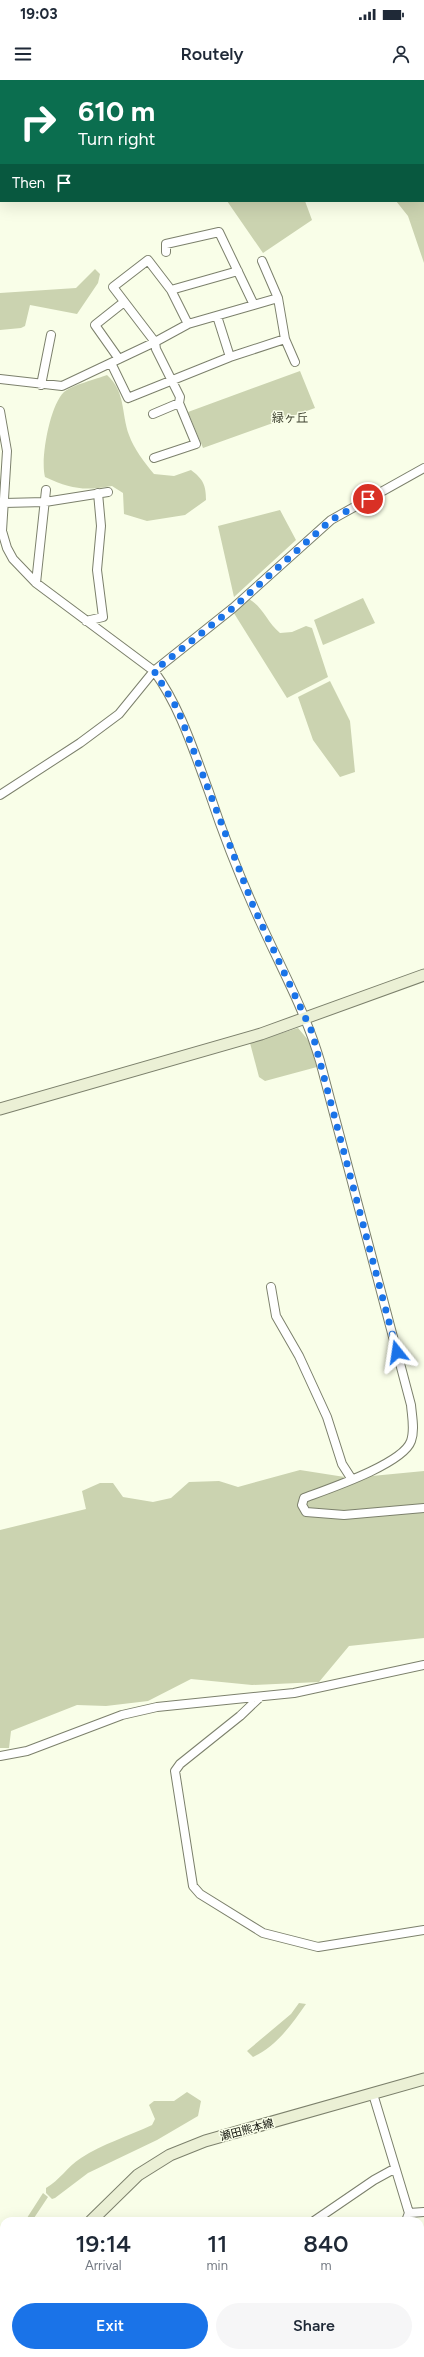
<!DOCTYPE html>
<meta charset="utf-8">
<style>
:root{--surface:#fff;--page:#f6f6f7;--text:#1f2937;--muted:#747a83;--accent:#1a73e8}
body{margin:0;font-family:Figtree,"Noto Sans JP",sans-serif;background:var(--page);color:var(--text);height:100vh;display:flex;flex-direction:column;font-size:15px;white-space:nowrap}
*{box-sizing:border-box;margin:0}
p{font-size:13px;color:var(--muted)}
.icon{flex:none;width:22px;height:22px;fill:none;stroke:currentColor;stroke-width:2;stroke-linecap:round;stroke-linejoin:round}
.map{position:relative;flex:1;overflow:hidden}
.drawer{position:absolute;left:0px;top:2137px;width:424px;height:140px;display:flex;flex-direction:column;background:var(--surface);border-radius:12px 12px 0 0;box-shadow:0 4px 16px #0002}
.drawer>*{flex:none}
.banner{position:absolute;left:0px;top:0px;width:424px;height:122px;box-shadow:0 4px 16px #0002;background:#0b6e4f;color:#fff;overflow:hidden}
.pin{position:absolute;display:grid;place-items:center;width:34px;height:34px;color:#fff;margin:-17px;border:2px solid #fff;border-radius:50%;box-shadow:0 1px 4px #0007}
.me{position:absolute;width:44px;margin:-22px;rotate:345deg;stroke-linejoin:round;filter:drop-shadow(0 0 3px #0008)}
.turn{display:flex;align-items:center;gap:14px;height:84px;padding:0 12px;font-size:18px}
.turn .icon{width:52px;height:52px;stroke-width:2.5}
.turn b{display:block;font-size:28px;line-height:34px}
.then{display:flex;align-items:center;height:38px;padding:0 12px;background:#0003;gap:8px;font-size:15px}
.eta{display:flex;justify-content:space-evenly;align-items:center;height:68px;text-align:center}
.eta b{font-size:24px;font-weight:600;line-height:28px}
.cta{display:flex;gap:8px;margin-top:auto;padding:8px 12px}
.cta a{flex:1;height:46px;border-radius:24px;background:var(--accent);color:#fff;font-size:16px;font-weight:600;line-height:46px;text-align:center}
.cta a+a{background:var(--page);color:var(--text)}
.status{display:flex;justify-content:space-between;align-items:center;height:28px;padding:0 20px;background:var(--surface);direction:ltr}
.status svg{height:11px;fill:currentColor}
header{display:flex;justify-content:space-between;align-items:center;height:52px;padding:0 12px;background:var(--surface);font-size:18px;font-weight:600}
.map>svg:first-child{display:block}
</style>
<div class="status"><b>19:03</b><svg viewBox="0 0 49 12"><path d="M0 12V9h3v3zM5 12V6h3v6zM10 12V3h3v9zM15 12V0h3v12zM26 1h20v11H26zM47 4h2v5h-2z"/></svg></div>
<header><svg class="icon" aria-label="menu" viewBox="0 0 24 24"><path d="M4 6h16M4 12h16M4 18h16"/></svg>Routely<svg class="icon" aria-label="person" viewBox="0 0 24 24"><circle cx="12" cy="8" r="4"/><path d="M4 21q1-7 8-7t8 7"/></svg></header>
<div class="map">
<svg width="424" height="2277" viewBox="0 0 424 2277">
<rect width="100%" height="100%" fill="#f9fee8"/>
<!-- green -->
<path fill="#cbd3b0" d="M251,0H424V183L408,136L396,121H423V1Z
M227,121H305L312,140L263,173Z
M95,189L100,194L98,203L77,234L30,225L25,246L21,248L0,250V213L76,208Z
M300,291L315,328L203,368L188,332Z
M107,295C126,312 121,333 129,355C134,369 144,382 154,394L174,396L191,390C203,399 206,405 206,420L185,435L147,441L124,434L123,413L112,406C84,411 71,409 45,397C40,379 50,325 64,312C72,305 97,299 107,295Z
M280,430L296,460L234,517L218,446Z
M363,518L375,543L323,565L314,540Z
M249,519C263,527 267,542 280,553L292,552L306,546L312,548L328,597L287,618L232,530Z
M330,601L350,641L355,692L340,697L313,660L298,617Z
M298,948L309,961L317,987L265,1001L259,997L250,963Z
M300,1390L351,1398L424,1391V1558L349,1566L319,1602L252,1605L191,1599L148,1621L106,1626L77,1625L11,1651L9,1668H0V1450L86,1429L82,1411L100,1403H113L123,1417L153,1422L171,1418L189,1402L219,1401L238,1407Z
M299,1923L306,1924C292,1944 276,1967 253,1977L247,1971L291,1934Z
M187,2012L201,2021L198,2036L157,2060L88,2093L55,2118L52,2119L46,2113V2108C60,2100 67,2087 81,2078C102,2064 129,2056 152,2045L155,2039L149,2025L154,2021H174Z
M43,2113L48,2117L32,2141H25Z
M4,2255V2273H38L41,2277H0V2256Z
M424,2257V2277H362L374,2273H420V2258Z"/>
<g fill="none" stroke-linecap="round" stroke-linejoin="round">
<defs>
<path id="street" d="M172,0V1
M262,181L278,218L285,259L295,282
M254,225L278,218
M217,236L230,277
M188,244L171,210L238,191
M119,279L95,245L124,222
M111,283L128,318L230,277L285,259
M0,299L62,306L155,262L188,244L254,225L219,152L166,164V172
M41,305L51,255
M0,331L7,371L2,451L7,468L13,479L36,503L154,591C180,627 193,669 209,712C222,751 237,790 254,828C276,879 304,927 320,981L411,1325C412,1337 415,1350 411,1361C403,1384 328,1409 304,1418L302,1425L306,1432L344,1435L424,1428
M153,334L179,323
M154,378L196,364L179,323L180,317L156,269L155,262L113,207L148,180L171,210
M4,423L45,422L108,412
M36,503L46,410
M86,541L103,537L97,490L101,446L98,413
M0,715L80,663L119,634L154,591L233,528L331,440L424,388
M271,1207L276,1236L299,1276L327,1337L342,1384L351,1398
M260,1617L240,1636L180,1684L175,1691L193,1806L200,1814L263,1853L318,1867L424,1850
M0,1676L27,1671L122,1635L157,1627L294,1613L424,1585
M373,2014L409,2133L424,2132
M314,2141L374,2100L394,2089
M406,2141L409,2133
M0,2250H4
M45,2273L48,2277
M152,2273L154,2277
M262,2277L276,2273"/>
<path id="secondary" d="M0,1029L261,954L424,895
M91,2141L138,2095L170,2075L205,2061L424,1999
M0,2222L4,2218"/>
</defs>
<!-- street casing -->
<use href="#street" stroke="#7c806c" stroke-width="10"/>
<!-- secondary casing -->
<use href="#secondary" stroke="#7c806c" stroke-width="13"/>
<!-- street -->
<use href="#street" stroke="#fff" stroke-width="8"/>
<!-- secondary -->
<use href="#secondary" stroke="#ebf0d5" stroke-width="11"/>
</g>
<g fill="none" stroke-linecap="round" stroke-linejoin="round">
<!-- route -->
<path stroke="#1a73e8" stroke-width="7" stroke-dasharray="0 12.6" d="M368,419L331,440L233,528L154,591L178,630L254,828L312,952L397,1272"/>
</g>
<g text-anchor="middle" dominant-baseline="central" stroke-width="3" stroke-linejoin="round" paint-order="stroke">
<!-- street labels -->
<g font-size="11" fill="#13150d" stroke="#f9fee8">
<text transform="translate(247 2050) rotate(-15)">瀬田熊本線</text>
</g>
<!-- neighbourhood labels -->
<g font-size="12" fill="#404432" stroke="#f9fee8">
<text x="290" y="338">緑ヶ丘</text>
</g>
</g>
</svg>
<div class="pin" style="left:368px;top:419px;background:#d93025"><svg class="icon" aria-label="arrive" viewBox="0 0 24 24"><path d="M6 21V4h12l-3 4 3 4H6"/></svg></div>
<svg class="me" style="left:397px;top:1272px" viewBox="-20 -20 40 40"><path d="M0-17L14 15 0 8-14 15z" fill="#1a73e8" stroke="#fff" stroke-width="4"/></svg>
<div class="banner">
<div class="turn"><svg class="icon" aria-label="right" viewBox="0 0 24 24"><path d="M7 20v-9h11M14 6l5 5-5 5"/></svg><div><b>610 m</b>Turn right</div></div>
<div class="then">Then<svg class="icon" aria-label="arrive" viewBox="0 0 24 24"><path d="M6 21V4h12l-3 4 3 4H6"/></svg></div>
</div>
<section class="drawer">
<div class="eta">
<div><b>19:14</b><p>Arrival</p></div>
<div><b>11</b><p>min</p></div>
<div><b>840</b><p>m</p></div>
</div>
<div class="cta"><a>Exit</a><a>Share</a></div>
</section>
</div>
